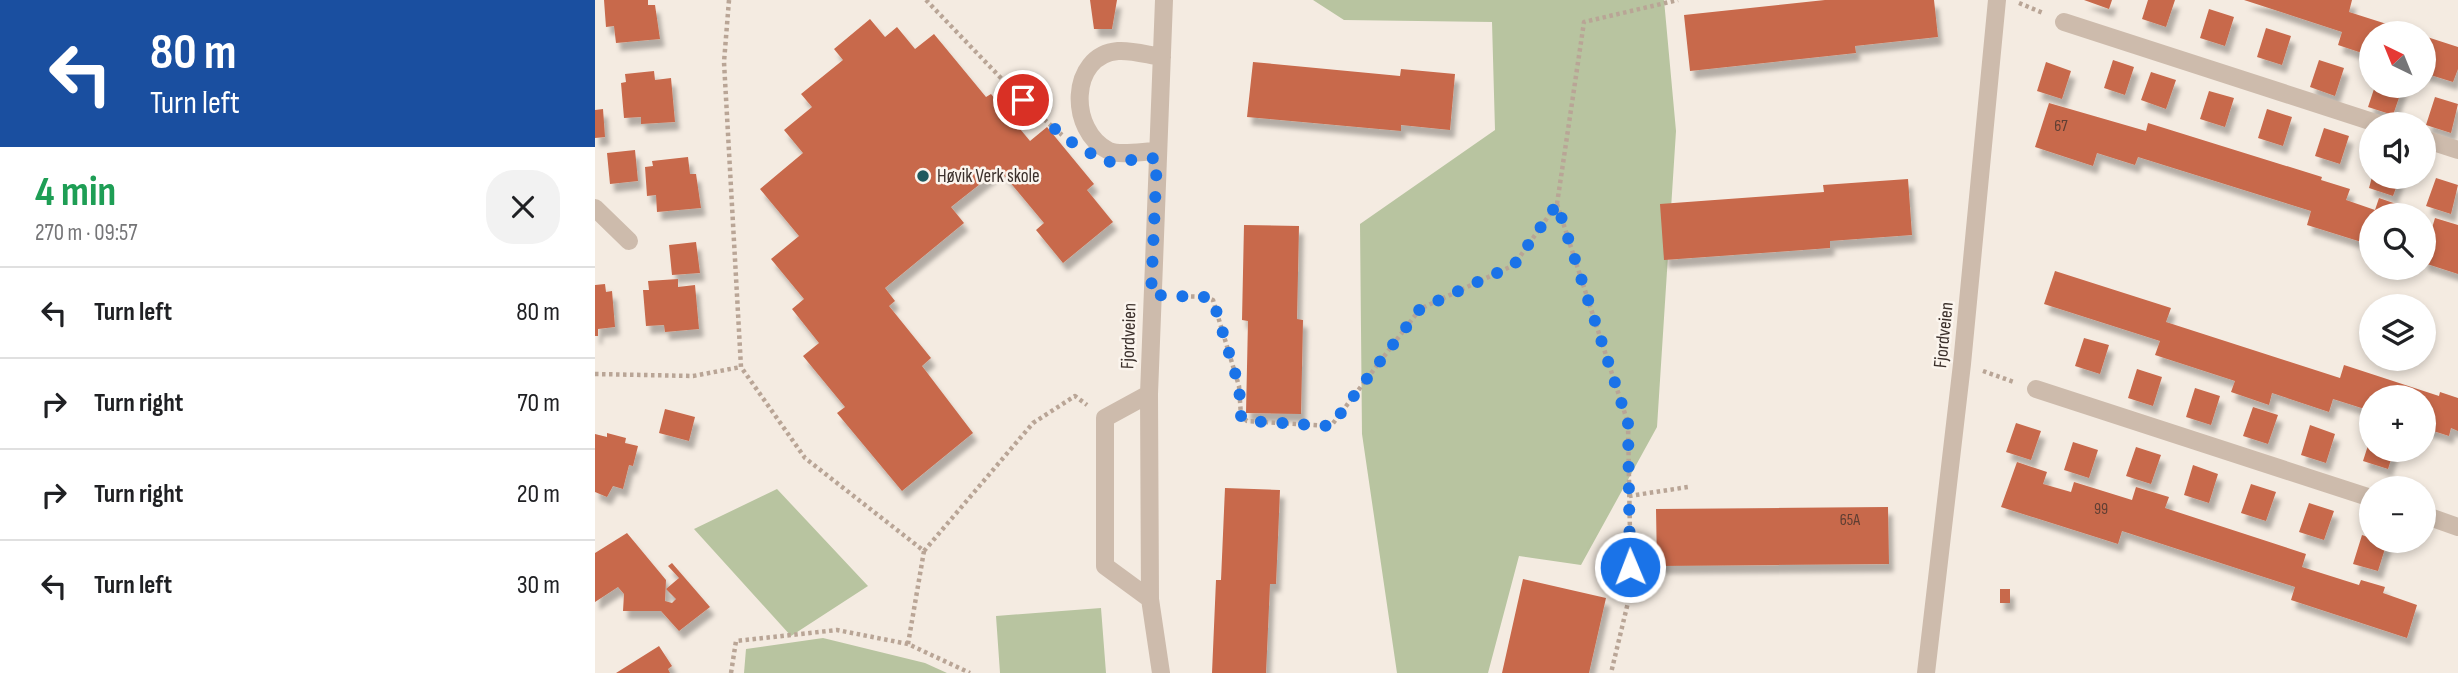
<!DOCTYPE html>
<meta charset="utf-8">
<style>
:root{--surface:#fff;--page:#f2f2f2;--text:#202124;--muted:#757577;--line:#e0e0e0}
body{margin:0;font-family:"Sofia Sans Condensed",sans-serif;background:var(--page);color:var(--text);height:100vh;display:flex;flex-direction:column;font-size:26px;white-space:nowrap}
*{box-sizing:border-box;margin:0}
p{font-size:23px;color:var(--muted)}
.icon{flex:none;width:38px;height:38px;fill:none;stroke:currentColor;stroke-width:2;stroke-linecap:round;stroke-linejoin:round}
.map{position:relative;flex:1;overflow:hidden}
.drawer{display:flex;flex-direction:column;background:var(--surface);width:595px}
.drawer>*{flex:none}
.hud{background:#1a4fa0;color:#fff;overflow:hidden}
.needle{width:46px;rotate:317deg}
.controls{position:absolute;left:1764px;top:21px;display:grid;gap:14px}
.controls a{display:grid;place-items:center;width:77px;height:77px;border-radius:50%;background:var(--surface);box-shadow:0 4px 10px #0003;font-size:35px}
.pin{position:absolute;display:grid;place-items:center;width:60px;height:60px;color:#fff;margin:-30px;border:4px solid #fff;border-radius:50%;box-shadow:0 2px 7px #0007}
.me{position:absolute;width:77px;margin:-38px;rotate:359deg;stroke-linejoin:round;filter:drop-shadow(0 0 5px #0008)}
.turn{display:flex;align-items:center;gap:24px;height:147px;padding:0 35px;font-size:32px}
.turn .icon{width:91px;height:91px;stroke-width:2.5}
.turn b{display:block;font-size:49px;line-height:60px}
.round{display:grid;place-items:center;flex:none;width:74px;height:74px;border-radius:28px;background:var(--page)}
.headline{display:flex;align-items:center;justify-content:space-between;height:119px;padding:0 35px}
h1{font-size:42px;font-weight:700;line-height:52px;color:#1e9e55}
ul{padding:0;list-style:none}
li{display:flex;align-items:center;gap:21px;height:91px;padding:0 35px;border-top:2px solid var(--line)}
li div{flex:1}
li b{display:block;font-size:26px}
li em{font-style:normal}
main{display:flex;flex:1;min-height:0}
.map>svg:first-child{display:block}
</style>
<main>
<section class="drawer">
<div class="hud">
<div class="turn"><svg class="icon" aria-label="left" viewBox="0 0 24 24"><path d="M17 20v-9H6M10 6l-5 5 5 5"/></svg><div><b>80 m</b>Turn left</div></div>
</div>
<div class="headline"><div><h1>4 min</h1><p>270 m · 09:57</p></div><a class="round"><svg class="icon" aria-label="close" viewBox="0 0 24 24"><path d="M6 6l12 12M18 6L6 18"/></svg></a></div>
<ul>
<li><svg class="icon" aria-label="left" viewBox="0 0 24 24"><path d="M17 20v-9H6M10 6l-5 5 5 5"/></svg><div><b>Turn left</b></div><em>80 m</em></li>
<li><svg class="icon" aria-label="right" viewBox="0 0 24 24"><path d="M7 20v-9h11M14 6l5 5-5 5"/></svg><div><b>Turn right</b></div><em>70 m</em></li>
<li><svg class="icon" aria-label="right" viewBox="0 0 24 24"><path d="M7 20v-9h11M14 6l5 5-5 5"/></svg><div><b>Turn right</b></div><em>20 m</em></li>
<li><svg class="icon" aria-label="left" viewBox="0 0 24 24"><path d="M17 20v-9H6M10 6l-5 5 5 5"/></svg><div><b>Turn left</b></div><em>30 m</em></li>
</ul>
</section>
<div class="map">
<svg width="1863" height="673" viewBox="0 0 1863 673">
<defs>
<filter id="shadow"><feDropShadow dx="4.5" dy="8" stdDeviation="2" flood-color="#0004"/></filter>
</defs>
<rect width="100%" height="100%" fill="#f4ebe1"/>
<!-- green -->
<path fill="#b8c4a0" d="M718,0H1069L1081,131L1062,427L986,565L924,556L893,673H802L767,434L765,224L900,130L897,22L749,20Z
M182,489L273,586L196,636L99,529Z
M506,608L511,673H405L401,616Z
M228,638L330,663L352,673H149L151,649Z"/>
<!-- building -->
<path fill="#c8694b" filter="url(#shadow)" d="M9,0H53V5H60L65,39L21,43L19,26L11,27Z
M495,0H522L517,29H499Z
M1230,0H1339L1343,37L1260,46L1261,53L1095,71L1089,15Z
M1489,0H1517L1514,9Z
M1553,0H1580L1571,27L1547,19Z
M1649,0H1757L1754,12L1820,33H1776V56L1743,45L1747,32Z
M1614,9L1639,17L1630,46L1605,38Z
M275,19L290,37L302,27L320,49L339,34L391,97L396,94L435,141L452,127L499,184L492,190L518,222L468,263L441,230L449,223L404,169L356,207L369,223L290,288L300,301L294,306L336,358L327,366L378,433L307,491L242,413L250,407L208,356L224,343L197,309L209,299L176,259L204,236L165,189L208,153L189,130L217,107L206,94L248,60L239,49Z
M1671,28L1696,36L1687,65L1662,57Z
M1829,36L1863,47V69L1858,82L1829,73Z
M1518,60L1539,67L1530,95L1509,88Z
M1724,60L1749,68L1740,96L1715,87Z
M658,62L805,76L806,69L860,74L855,130L806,125V131L652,117Z
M1451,62L1476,71L1467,99L1442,91Z
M59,71L60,80L76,78L80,122L46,124V117L29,118L26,83L31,82L30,74Z
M1556,72L1581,80L1571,109L1546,100Z
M1780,86H1808L1798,115L1773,107Z
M1614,91L1639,98L1630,127L1605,119Z
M1840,97L1863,104L1856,133L1831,125Z
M1454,103L1551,131L1553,123L1727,177L1726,180L1755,189L1751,200L1780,210L1784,198L1813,208L1810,215H1776V245L1712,225L1716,211L1543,157L1540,165L1502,153L1498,166L1440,147Z
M8,109L10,137L0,138V110Z
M1672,109L1697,117L1688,146L1663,138Z
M1729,128L1754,136L1745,164L1720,156Z
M40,150L43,181L15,184L12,153Z
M93,157L95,174H101L106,208L62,212L61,195L52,196L50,167L58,166L57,161Z
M1777,177H1805L1798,196L1774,188Z
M1841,178L1863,185L1856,214L1831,206Z
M1313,179L1317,235L1235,241V248L1069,260L1065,204L1229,192L1228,185Z
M1840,218L1863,225V274L1829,263V225L1837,228Z
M649,225L704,226L702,319L708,320L706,414L651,413L653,321L647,320Z
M101,242L105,273L77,275L74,245Z
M1460,271L1576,308L1571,322L1745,378L1749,365L1844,396L1845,392L1863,398V431L1856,428L1854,436L1829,428V397H1776V411L1738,399L1734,412L1677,393L1674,405L1636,392L1640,381L1560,355L1565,341L1449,304Z
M83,279V287L100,285L104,329L70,332L69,325L51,326L48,290H54L53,281Z
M10,284L11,292L17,291L20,327L3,329V336H0V285Z
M1489,338L1514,345L1505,374L1480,366Z
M1542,369L1567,377L1558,406L1533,398Z
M1600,388L1625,396L1616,425L1591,417Z
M1658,407L1683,415L1673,444L1648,436Z
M70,409L100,417L94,441L64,433Z
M1421,423L1446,431L1436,460L1411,452Z
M1715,425L1740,434L1731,463L1706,455Z
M12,433L31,438L30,443L43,446L38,466L34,465L28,489L18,486L12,497L0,492V434L12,437Z
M1776,436V450H1799L1793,469L1768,461Z
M1478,442L1503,450L1494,478L1469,470Z
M1541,447L1566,455L1556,484L1531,476Z
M1422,462L1452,472L1448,484L1476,492L1479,482L1537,500L1541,487L1574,497L1570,508L1711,554L1707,567L1764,585L1766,580L1790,587L1788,593L1822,605L1812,638L1696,600L1700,587L1644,569L1527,531L1523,544L1406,507Z
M1598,465L1623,474L1614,503L1589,495Z
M1656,484L1681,492L1671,521L1646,513Z
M630,488L685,490L681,584H675L671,673H617L621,580H626Z
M1714,503L1739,511L1729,540L1704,532Z
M1293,507L1294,564L1062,566L1061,509Z
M32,533L71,580L70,601L77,603L81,599L71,589L84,578L73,566L77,563L115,607L84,631L66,611H28L29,594L23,587L0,602V553Z
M1767,535L1776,538V541L1792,542L1783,571L1758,564Z
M928,579L1011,598L994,673H907Z
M1405,589H1415V603H1405Z
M64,646L77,666L73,669L75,673H21Z"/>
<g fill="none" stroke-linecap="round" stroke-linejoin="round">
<!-- path -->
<path stroke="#b9a596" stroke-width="4.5" stroke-dasharray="3.5 3.5" stroke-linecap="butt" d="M134,0L129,62L146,367L210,458L329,551L313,644
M331,0L428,101L467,135
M1424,3L1448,13
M962,204L1033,423L1036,590L1016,673
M582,296L611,297L618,300L644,386L646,416L652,421L736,426L825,309L919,265L962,204L989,22L1083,0
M1388,371L1419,382
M0,374L98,376L146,367
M1034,496L1093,487
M329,551L438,423L480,396L492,405
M136,673L141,641L242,630L313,644L375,673"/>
<!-- minor -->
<path stroke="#cdbbac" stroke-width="18" d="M1469,22L1784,124
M1829,139L1863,150
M563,151C550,151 525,156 514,151C473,131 474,55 523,51C537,50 553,55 567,57
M0,208L34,241
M1441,389L1776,498
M554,394L510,418V566L555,599
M1829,515L1863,527
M566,673L555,599L554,394L569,0
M1331,673L1367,364L1402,0"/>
</g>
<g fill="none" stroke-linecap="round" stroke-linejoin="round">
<!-- route -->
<path stroke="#1a73e8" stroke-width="12" stroke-dasharray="0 21.6" d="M428,100L470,138L510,162L562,158L556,295L611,297L618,300L644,386L646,416L652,421L736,426L825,309L919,265L962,204L1033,423L1035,567"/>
</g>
<!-- markers -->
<circle fill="#1f5a5e" stroke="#fbf5ee" stroke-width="2.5" cx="328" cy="176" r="7"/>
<g text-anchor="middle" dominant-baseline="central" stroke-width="5" stroke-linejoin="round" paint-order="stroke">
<!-- number labels -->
<g font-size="16" fill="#5e3e33">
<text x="1466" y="126">67</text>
<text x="1506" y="509">99</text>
<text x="1255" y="520">65A</text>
</g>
<!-- poi labels -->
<g font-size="19" fill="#3b302b" stroke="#fbf5ee" text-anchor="start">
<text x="342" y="176">Høvik Verk skole</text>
</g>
<!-- street labels -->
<g font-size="19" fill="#3b302b" stroke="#fbf5ee">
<text transform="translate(1349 335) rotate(-84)">Fjordveien</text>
<text transform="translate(534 336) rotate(-88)">Fjordveien</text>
</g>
</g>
</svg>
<div class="controls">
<a><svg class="needle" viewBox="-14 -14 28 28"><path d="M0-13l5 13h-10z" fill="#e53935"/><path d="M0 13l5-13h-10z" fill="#757577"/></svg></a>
<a><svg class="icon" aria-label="sound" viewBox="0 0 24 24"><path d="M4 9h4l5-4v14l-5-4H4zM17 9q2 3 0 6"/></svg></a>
<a><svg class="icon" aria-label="search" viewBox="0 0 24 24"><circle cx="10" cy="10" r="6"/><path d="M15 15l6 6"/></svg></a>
<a><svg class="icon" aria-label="layers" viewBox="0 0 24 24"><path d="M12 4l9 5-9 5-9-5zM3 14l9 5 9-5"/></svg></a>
<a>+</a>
<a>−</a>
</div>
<div class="pin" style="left:428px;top:100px;background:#d93025"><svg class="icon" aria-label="arrive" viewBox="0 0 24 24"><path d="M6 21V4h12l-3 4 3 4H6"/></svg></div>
<svg class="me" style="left:1035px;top:567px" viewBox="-20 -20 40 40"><circle r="17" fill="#1a73e8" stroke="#fff" stroke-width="3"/><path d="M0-11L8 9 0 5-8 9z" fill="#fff"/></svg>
</div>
</main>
